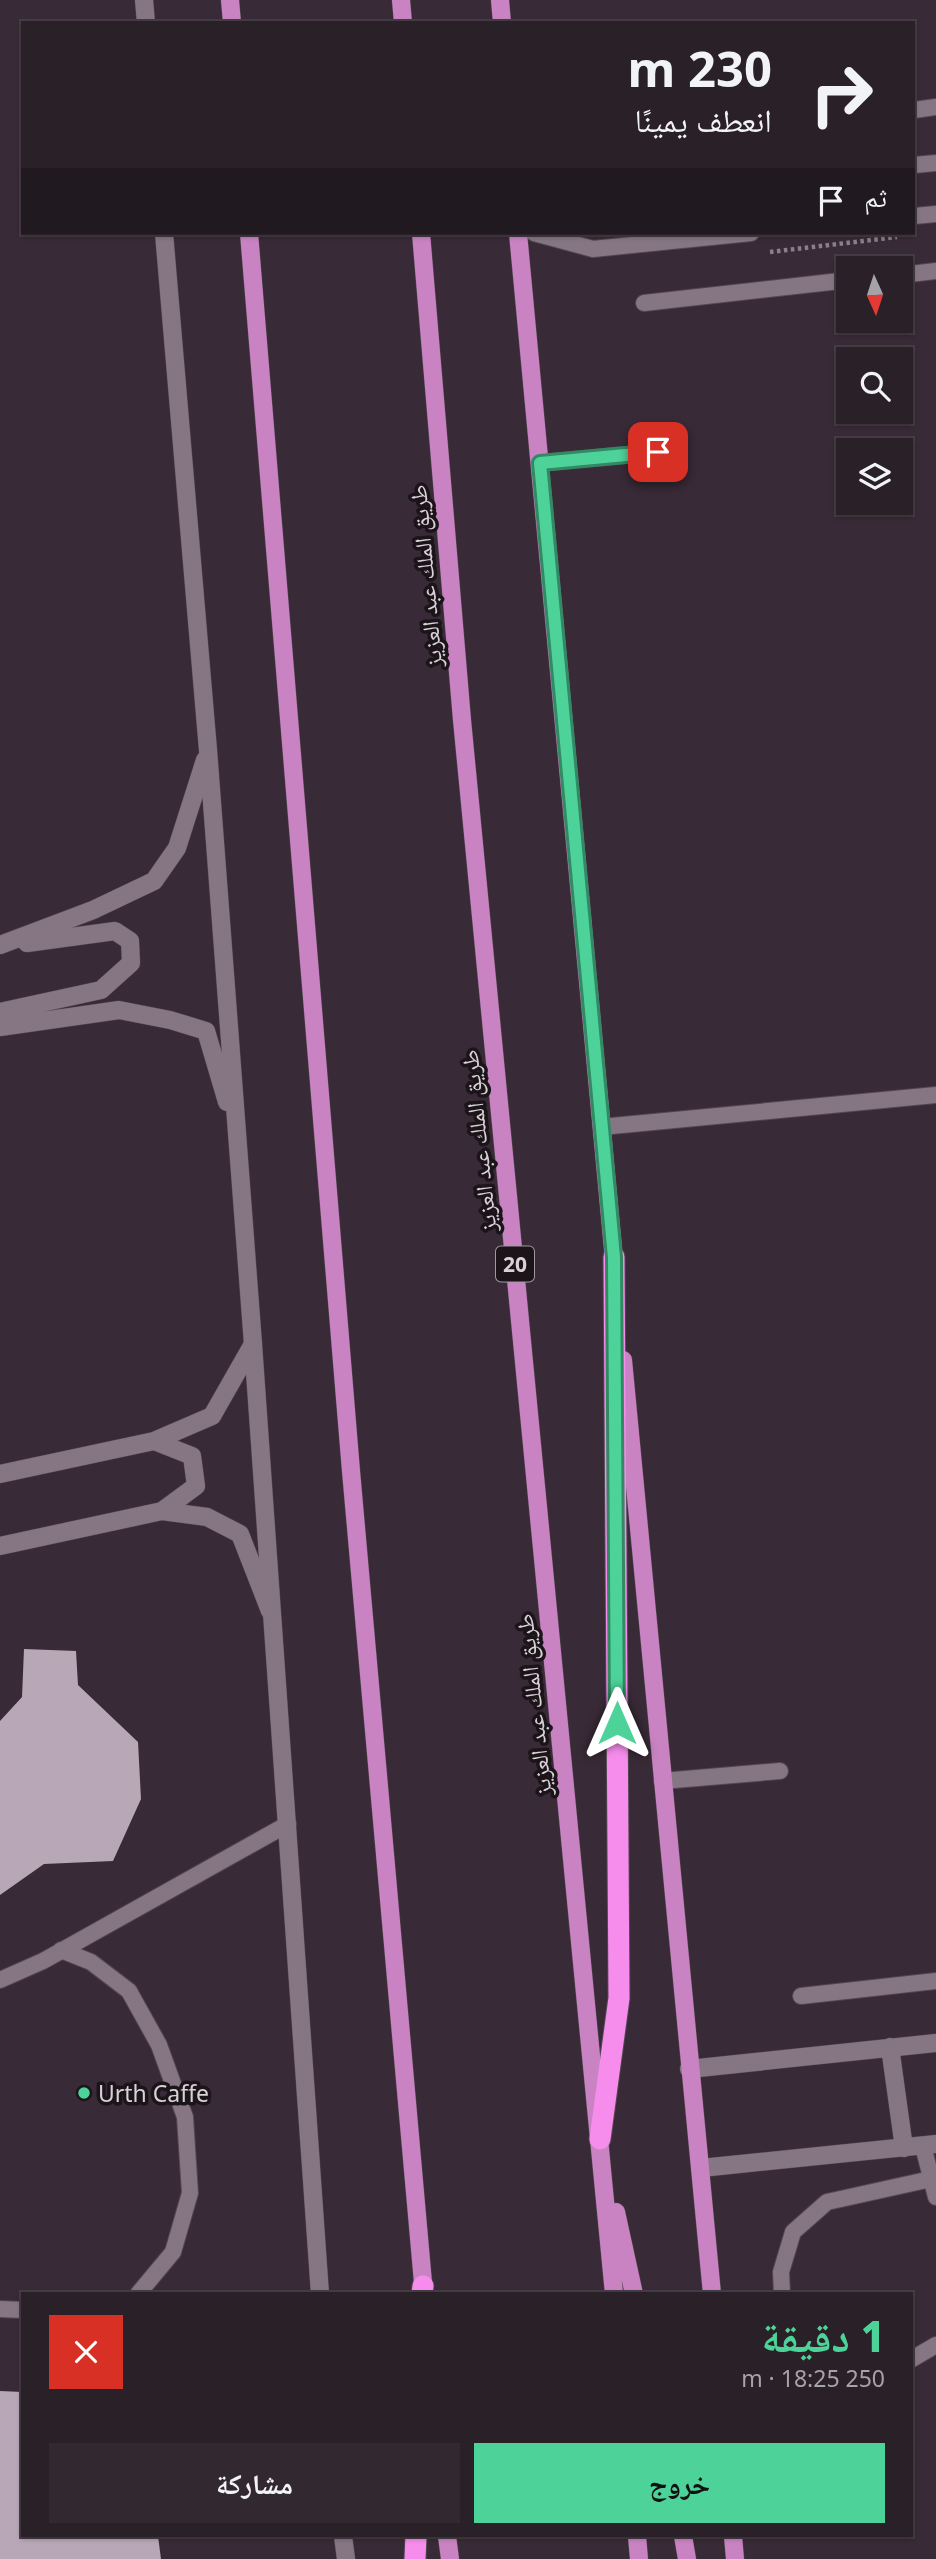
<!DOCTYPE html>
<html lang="ar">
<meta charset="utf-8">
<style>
:root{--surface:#2a2028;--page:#322830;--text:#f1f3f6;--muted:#a5a3a8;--line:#463e45;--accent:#4dd39a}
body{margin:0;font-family:"Noto Sans","Noto Naskh Arabic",sans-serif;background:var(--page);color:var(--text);direction:rtl;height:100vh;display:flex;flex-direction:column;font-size:26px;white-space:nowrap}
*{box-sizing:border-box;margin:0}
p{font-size:23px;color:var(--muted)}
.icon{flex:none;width:38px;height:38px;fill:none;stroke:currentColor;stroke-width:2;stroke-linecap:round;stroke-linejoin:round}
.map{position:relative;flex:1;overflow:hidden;direction:ltr}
.side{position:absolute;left:21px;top:2292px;width:892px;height:245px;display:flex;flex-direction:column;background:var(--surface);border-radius:0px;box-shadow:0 2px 5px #0004,0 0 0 2px var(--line);direction:rtl}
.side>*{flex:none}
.top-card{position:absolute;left:21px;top:21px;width:894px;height:214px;border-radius:0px;box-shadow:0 2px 5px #0004,0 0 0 2px var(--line);direction:rtl;background:#2a2028;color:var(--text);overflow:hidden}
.needle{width:46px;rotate:177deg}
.buttons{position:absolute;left:836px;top:256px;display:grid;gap:14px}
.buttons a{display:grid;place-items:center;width:77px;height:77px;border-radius:0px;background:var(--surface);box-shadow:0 2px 5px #0004,0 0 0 2px var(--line);font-size:35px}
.pin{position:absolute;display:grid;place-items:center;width:60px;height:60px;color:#fff;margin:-30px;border-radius:14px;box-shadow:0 4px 10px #0006}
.me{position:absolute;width:77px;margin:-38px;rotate:0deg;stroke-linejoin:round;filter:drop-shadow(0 0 5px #0008)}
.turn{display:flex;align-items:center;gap:24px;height:147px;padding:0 28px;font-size:32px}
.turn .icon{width:91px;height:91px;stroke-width:2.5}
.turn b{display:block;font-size:49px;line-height:60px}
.then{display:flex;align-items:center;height:66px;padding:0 28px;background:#0003;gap:14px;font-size:26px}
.round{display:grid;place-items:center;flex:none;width:74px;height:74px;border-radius:0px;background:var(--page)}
.head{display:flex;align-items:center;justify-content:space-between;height:119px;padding:0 28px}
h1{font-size:42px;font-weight:800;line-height:52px;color:var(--accent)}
.cta{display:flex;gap:14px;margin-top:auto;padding:14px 28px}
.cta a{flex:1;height:80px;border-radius:0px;background:var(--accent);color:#111;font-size:28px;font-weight:800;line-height:80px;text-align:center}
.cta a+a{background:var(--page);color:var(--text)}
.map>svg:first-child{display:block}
</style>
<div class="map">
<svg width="936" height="2559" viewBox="0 0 936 2559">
<rect width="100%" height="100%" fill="#382a36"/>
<!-- building -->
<path fill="#b8a7b6" d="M24,1649L76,1651L78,1685L138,1742L141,1799L113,1861L44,1864L0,1895V1721L22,1697Z
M0,2391L23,2392V2536H158L161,2559H0Z"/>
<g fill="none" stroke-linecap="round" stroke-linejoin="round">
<defs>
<path id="lane" d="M914,110L936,107
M914,165L936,163
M914,216L936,214
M534,233L593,249L751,233
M901,275L936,271
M644,303L849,280
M540,463L658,452
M601,1127L936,1095
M662,1781L780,1771
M61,1950L91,1962L129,1991L159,2045L185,2117L190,2193L173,2252L138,2294
M0,1980L43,1961L288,1824
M801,1996L936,1981
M923,2146L936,2197
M782,2294L781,2272L793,2232L827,2202L931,2179
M0,2309L23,2310
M912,2359L936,2345"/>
<path id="street" d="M154,1441L212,1416L253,1344
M0,1474L154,1441L192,1456L196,1486L162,1511L0,1546
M162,1511L207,1517L240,1534L270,1611
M890,2047L904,2148
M689,2069L936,2043
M701,2168L936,2144"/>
<path id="secondary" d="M144,0L146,23
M164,233L208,750L253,1344L320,2294
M0,945L93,910L154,881L177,848L205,760
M0,1012L101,990L131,963L130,941L115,931L27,943
M0,1027L119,1010L170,1020L206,1031L227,1102
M343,2536L346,2559"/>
<path id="primary" d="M230,0L232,23
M401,0L403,23
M500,0L502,23
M249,233L351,1471L424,2294
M421,233L462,720L614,2294
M518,233L615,1270
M623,1360L712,2294
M616,2212L634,2294
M447,2536L450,2559
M637,2536L639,2559
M683,2536L687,2559
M733,2536L735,2559"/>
<path id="highway" d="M600,2139L619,1998L614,1257
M422,2294L423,2286
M415,2559L416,2536"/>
</defs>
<!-- lane casing -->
<use href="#lane" stroke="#534752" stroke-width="18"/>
<!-- street casing -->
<use href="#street" stroke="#534752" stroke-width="19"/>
<!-- secondary casing -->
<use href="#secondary" stroke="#534752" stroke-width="19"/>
<!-- primary casing -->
<use href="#primary" stroke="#534752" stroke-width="19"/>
<!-- highway casing -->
<use href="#highway" stroke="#534752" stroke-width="23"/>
<!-- path -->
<path stroke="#8b7f89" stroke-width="4.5" stroke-dasharray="3.5 3.5" stroke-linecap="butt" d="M770,252L897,237"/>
<!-- lane -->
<use href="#lane" stroke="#867684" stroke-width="16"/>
<!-- street -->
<use href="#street" stroke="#867684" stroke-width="18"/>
<!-- secondary -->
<use href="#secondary" stroke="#867684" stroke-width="18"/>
<!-- primary -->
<use href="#primary" stroke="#c983c2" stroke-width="18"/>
<!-- highway -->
<use href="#highway" stroke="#f68cec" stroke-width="21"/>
</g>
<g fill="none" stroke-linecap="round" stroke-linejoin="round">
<defs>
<path id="route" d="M617,1723L614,1257L540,463L658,452"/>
</defs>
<!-- route casing -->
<use href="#route" stroke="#328964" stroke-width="18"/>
<!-- route -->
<use href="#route" stroke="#4dd39a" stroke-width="12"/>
</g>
<!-- markers -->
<circle fill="#4dd39a" stroke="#1b151a" stroke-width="2.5" cx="84" cy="2093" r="7"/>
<g text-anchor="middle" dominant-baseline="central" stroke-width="7" stroke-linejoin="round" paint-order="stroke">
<!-- shield labels -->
<rect fill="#1b151a" stroke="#a1989f" stroke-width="2" x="496" y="1246.5" width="38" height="35" rx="5"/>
<g font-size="21" font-weight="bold" fill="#dad0d8">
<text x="515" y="1264">20</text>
</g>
<!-- street labels -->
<g font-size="23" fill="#dad0d8" stroke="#1b151a">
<text transform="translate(425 576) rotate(-95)">طريق الملك عبد العزيز</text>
<text transform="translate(478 1141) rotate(-96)">طريق الملك عبد العزيز</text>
<text transform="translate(533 1705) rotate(-96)">طريق الملك عبد العزيز</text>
</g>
<!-- poi labels -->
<g font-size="23" fill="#dad0d8" stroke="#1b151a" text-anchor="start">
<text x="98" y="2093">Urth Caffe</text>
</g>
</g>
</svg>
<div class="buttons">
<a><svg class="needle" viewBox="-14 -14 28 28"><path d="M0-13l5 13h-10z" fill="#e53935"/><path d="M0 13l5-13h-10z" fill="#a5a3a8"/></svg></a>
<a><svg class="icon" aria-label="search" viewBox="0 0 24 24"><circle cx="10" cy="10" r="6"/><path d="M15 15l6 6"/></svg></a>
<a><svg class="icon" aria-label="layers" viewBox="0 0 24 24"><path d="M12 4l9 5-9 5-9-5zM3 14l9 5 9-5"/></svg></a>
</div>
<div class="pin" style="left:658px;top:452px;background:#d93025"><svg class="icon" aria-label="arrive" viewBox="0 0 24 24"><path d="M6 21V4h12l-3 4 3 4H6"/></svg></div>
<svg class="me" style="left:617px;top:1723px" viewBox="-20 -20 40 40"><path d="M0-17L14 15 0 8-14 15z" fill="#4dd39a" stroke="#fff" stroke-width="4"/></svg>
<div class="top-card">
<div class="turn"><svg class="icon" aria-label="right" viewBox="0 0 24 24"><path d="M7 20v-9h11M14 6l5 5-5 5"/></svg><div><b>230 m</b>انعطف يمينًا</div></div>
<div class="then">ثم<svg class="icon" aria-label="arrive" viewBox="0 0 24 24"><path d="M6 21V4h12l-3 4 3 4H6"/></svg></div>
</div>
<section class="side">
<div class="head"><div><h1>1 دقيقة</h1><p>250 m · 18:25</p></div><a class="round" style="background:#d93025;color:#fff"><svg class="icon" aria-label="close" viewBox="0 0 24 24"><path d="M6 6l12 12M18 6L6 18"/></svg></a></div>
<div class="cta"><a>خروج</a><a>مشاركة</a></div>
</section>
</div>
